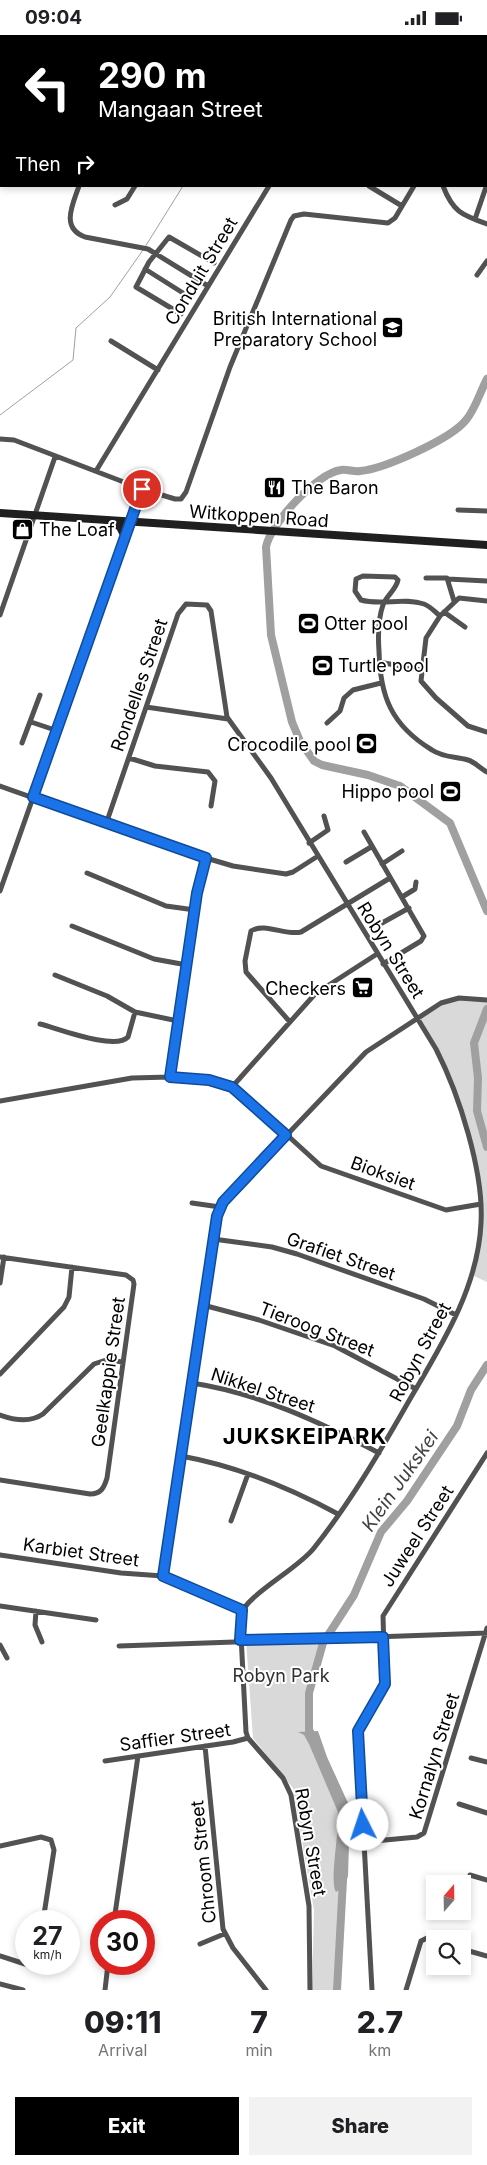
<!DOCTYPE html>
<style>
:root{--surface:#fff;--page:#f2f2f2;--text:#202124;--muted:#757577;--accent:#000}
body{margin:0;font-family:Inter,sans-serif;background:var(--page);color:var(--text);height:100vh;display:flex;flex-direction:column;font-size:19px;white-space:nowrap}
*{box-sizing:border-box;margin:0}
p{font-size:16px;color:var(--muted)}
.icon{flex:none;width:28px;height:28px;fill:none;stroke:currentColor;stroke-width:2;stroke-linecap:round;stroke-linejoin:round}
.map{position:relative;height:1955px;overflow:hidden}
.panel{display:flex;flex-direction:column;background:var(--surface);flex:1}
.panel>*{flex:none}
.guide{position:absolute;left:0px;top:0px;width:488px;height:152px;box-shadow:0 2px 8px #0003;background:#000;color:#fff;overflow:hidden}
.needle{width:32px;rotate:20deg}
.buttons{position:absolute;left:426px;top:1840px;display:grid;gap:10px}
.buttons a{display:grid;place-items:center;width:45px;height:45px;border-radius:0px;background:var(--surface);box-shadow:0 2px 8px #0003;font-size:25px}
.speed{position:absolute;left:15px;top:1875px;display:flex;gap:10px;font-size:25px;font-weight:700;text-align:center}
.speed>*{display:grid;place-content:center;width:65px;height:65px;border-radius:50%;background:var(--surface);box-shadow:0 2px 8px #0003;line-height:1}
.speed small{font-size:12px;font-weight:400}
.speed .limit{border:8px solid #d22;background:#fff;color:#111}
.pin{position:absolute;display:grid;place-items:center;width:42px;height:42px;color:#fff;margin:-21px;border:2px solid #fff;border-radius:50%;box-shadow:0 1px 5px #0007}
.me{position:absolute;width:55px;margin:-28px;rotate:356deg;stroke-linejoin:round;filter:drop-shadow(0 0 4px #0008)}
.turn{display:flex;align-items:center;gap:18px;height:105px;padding:0 15px;font-size:22px}
.turn .icon{width:65px;height:65px;stroke-width:2.5}
.turn b{display:block;font-size:35px;line-height:42px}
.then{display:flex;align-items:center;height:48px;padding:0 15px;background:#0003;gap:10px;font-size:19px}
.eta{display:flex;justify-content:space-evenly;align-items:center;height:85px;text-align:center}
.eta b{font-size:30px;font-weight:800;line-height:35px}
.action{display:flex;gap:10px;margin-top:auto;padding:10px 15px}
.action a{flex:1;height:58px;border-radius:0px;background:var(--accent);color:#fff;font-size:20px;font-weight:800;line-height:58px;text-align:center}
.action a+a{background:var(--page);color:var(--text)}
.status{display:flex;justify-content:space-between;align-items:center;height:35px;padding:0 25px;background:var(--surface);direction:ltr}
.status svg{height:14px;fill:currentColor}
.map>svg:first-child{display:block}
</style>
<div class="status"><b>09:04</b><svg viewBox="0 0 49 12"><path d="M0 12V9h3v3zM5 12V6h3v6zM10 12V3h3v9zM15 12V0h3v12zM26 1h20v11H26zM47 4h2v5h-2z"/></svg></div>
<div class="map">
<svg width="487" height="1955" viewBox="0 0 487 1955">
<rect width="100%" height="100%" fill="#fff"/>
<!-- green -->
<path fill="#d9d9d9" d="M448,964L487,966V1247L474,1241L481,1212L479,1149L456,1054L419,982Z
M246,1605L323,1608L309,1658V1694L317,1707L344,1772L337,1955H312L314,1875L293,1753L253,1703Z"/>
<!-- water -->
<path fill="#a0a0a0" d="M318,1696L327,1722L348,1768L350,1777L348,1841L345,1851L336,1857C329,1846 340,1794 338,1777L309,1709L304,1700L298,1697Z"/>
<g fill="none" stroke-linecap="round" stroke-linejoin="round">
<!-- stream -->
<path stroke="#a0a0a0" stroke-width="1" d="M259,1V0
M145,212L183,151
M0,380L73,325L76,293L110,262L143,215"/>
<!-- river -->
<path stroke="#a0a0a0" stroke-width="8" d="M487,344C480,357 475,375 466,385C451,404 384,434 360,436C354,437 347,434 341,435C317,438 270,489 266,512L271,600L292,687L300,706L314,726L322,730L368,740L400,751L450,788L487,876
M487,974L474,1008L478,1043L477,1076L487,1112
M314,1703L309,1695V1658L323,1608L354,1560L381,1497L407,1466L457,1391L471,1355L487,1330
M337,1955L343,1845"/>
<!-- street -->
<path stroke="#525252" stroke-width="5" d="M100,0V1
M367,0L369,1
M92,1V0
M179,1L180,0
M225,1V0
M360,1V0
M486,39H487
M0,44H1
M486,72H487
M79,151C73,169 60,193 85,202L148,214L208,251
M369,151L402,171
M443,151C453,177 462,180 487,189
M115,170L127,164L135,151
M475,184L487,149
M145,234L183,258
M477,240L487,226
M181,279L136,252L149,227L169,202L214,228
M111,306L158,335
M0,404L14,405L142,454L175,464H181L186,457L230,332L291,185L294,181L304,179L388,188L395,183L414,151
M96,436L269,151
M458,475L487,476
M426,543H447L454,566
M448,544L487,546
M487,566L459,563L440,581L426,603L421,646L436,663L468,691L487,697
M444,577L465,592
M0,580L55,422
M440,581C435,577 430,571 424,569C404,562 381,571 361,565L355,556L356,544L363,541L395,542L398,545C396,555 386,561 383,570C378,584 378,602 379,616C380,661 391,690 432,715C444,723 455,721 468,725C475,727 481,734 487,737
M379,627L421,635
M146,672L228,684
M31,687L58,696
M327,688L340,676L344,663L353,655L381,648
M22,708L40,660
M129,723L155,731L208,737L215,746L211,771
M0,751L189,818L233,831L286,839L293,837L318,821
M106,789L178,579L186,569L207,570L211,576L227,682L271,743L436,1014C459,1059 484,1137 481,1188C478,1255 439,1314 406,1371C378,1420 349,1469 314,1513C298,1534 246,1560 240,1581L246,1697L248,1703L283,1743L291,1760L309,1871L310,1955
M364,797L424,901L421,906L383,929
M309,808L328,795L324,781
M346,827L371,812
M382,829L402,816
M87,838L166,871L195,875
M0,856L142,454
M402,862L415,854L416,847
M382,888L409,873
M72,891L154,924L187,930
M55,940L107,961L135,977L178,986
M290,987L246,937L245,926L251,896C264,887 286,901 301,897L390,843
M40,989C57,993 115,1016 128,1002L135,977
M170,1042L198,854L206,823
M232,1052L315,959L377,919
M0,1066L132,1043L170,1042L215,1046L240,1057L321,1131L446,1175L481,1169
M192,1168L220,1172
M213,1204L272,1212L297,1219L424,1264L456,1280
M0,1222L126,1240L133,1245L134,1249L107,1443C104,1453 101,1459 90,1459L0,1445
M0,1248L4,1222
M203,1270L259,1285L335,1311L416,1354
M0,1339L64,1272L69,1262L72,1232
M192,1348C258,1358 320,1387 379,1418
M0,1380C14,1385 30,1388 43,1379L94,1329L106,1325L123,1327
M181,1421C237,1431 288,1452 338,1479
M231,1486L248,1439
M0,1520L121,1538L163,1541L242,1575
M163,1541L214,1195L223,1167L366,1017L441,968L459,963L487,965
M0,1571L96,1585
M36,1576L35,1590L42,1607
M0,1610L7,1623
M119,1611L487,1598
M205,1711L223,1894L233,1913L266,1955
M471,1723L487,1727
M105,1726L233,1707L248,1703
M459,1769L487,1778
M364,1807L417,1802L424,1798L487,1593
M0,1811L41,1802L51,1805L54,1815L43,1886
M470,1840L487,1845
M114,1886L138,1721
M200,1909L224,1899
M462,1914L487,1921
M0,1921L25,1929H34
M0,1949L23,1955
M105,1955L108,1929
M372,1955L358,1696L385,1649L383,1581L487,1418
M406,1955L421,1906L427,1903L435,1906"/>
<!-- secondary -->
<path stroke="#1f1f1f" stroke-width="8" d="M0,478L487,510
M112,486L120,492L126,504"/>
</g>
<g fill="none" stroke-linecap="round" stroke-linejoin="round">
<defs>
<path id="route" d="M142,454L33,762L206,823L197,858L170,1042L209,1045L232,1052L286,1100L223,1167L217,1181L163,1541L242,1575L240,1605L383,1602L385,1649L358,1696L363,1790"/>
</defs>
<!-- route casing -->
<use href="#route" stroke="#114b97" stroke-width="12"/>
<!-- route -->
<use href="#route" stroke="#1a73e8" stroke-width="9"/>
</g>
<!-- icons -->
<defs>
<symbol id="school-square" viewBox="-11 -11 22 22"><rect x="-9" y="-9" width="18" height="18" rx="4" fill="#000" stroke="#fff"/><path d="M0-5L7-2L0 1L-7-2ZM-4 1L0 2.5L4 1V4Q0 6-4 4Z" fill="#fff"/></symbol>
<symbol id="restaurant-square" viewBox="-11 -11 22 22"><rect x="-9" y="-9" width="18" height="18" rx="4" fill="#000" stroke="#fff"/><path d="M-5-6h1v4h1v-4h1v4h1v-4h1v5L-1.5 .5V6h-2V.5L-5-1ZM5-6V6H3V1.5H1.5Q1.5-4 5-6Z" fill="#fff"/></symbol>
<symbol id="shop-square" viewBox="-11 -11 22 22"><rect x="-9" y="-9" width="18" height="18" rx="4" fill="#000" stroke="#fff"/><path d="M-5-2.5h2.3a2.7 3.5 0 0 1 5.4 0H5L5.5 6h-11ZM-1.5-2.5h3a1.5 2.3 0 0 0-3 0Z" fill="#fff"/></symbol>
<symbol id="stadium-square" viewBox="-11 -11 22 22"><rect x="-9" y="-9" width="18" height="18" rx="4" fill="#000" stroke="#fff"/><path d="M0-5a6.5 5 0 1 0 0 10a6.5 5 0 1 0 0-10ZM-3.5-1.8h7v3.6h-7Z" fill="#fff"/></symbol>
<symbol id="supermarket-square" viewBox="-11 -11 22 22"><rect x="-9" y="-9" width="18" height="18" rx="4" fill="#000" stroke="#fff"/><path d="M-6-5.5h2.5l.6 2H6L4.5 2H-2.5L-4.4-4H-6ZM-1.5 3.2a1.3 1.3 0 1 0 .1 0ZM3 3.2a1.3 1.3 0 1 0 .1 0Z" fill="#fff"/></symbol>
</defs>
<g fill-rule="evenodd">
<use href="#school-square" x="380" y="280" width="25" height="25"/>
<use href="#restaurant-square" x="262" y="440" width="25" height="25"/>
<use href="#shop-square" x="10" y="482" width="25" height="25"/>
<use href="#stadium-square" x="296" y="576" width="25" height="25"/>
<use href="#stadium-square" x="310" y="618" width="25" height="25"/>
<use href="#stadium-square" x="354" y="696" width="25" height="25"/>
<use href="#stadium-square" x="438" y="744" width="25" height="25"/>
<use href="#supermarket-square" x="350" y="940" width="25" height="25"/>
</g>
<g text-anchor="middle" dominant-baseline="central" stroke-width="4" stroke-linejoin="round" paint-order="stroke">
<!-- street labels -->
<g font-size="18" fill="#000" stroke="#fff">
<text transform="translate(201 236) rotate(-59)">Conduit Street</text>
<text transform="translate(259 481) rotate(4)">Witkoppen Road</text>
<text transform="translate(139 650) rotate(-71)">Rondelles Street</text>
<text transform="translate(391 915) rotate(58)">Robyn Street</text>
<text transform="translate(383 1138) rotate(20)">Bioksiet</text>
<text transform="translate(341 1221) rotate(19)">Grafiet Street</text>
<text transform="translate(317 1294) rotate(21)">Tieroog Street</text>
<text transform="translate(420 1317) rotate(-62)">Robyn Street</text>
<text transform="translate(108 1337) rotate(-82)">Geelkappie Street</text>
<text transform="translate(263 1355) rotate(18)">Nikkel Street</text>
<text transform="translate(417 1501) rotate(-57)">Juweel Street</text>
<text transform="translate(81 1517) rotate(8)">Karbiet Street</text>
<text transform="translate(175 1702) rotate(-8)">Saffier Street</text>
<text transform="translate(434 1721) rotate(-73)">Kornalyn Street</text>
<text transform="translate(311 1807) rotate(80)">Robyn Street</text>
<text transform="translate(203 1827) rotate(-96)">Chroom Street</text>
</g>
<!-- poi labels -->
<g font-size="18" fill="#000" stroke="#fff" text-anchor="end">
<text x="377" y="283">British International<tspan x="377" dy="21">Preparatory School</tspan></text>
<text x="291" y="452" text-anchor="start">The Baron</text>
<text x="39" y="494" text-anchor="start">The Loaf</text>
<text x="324" y="588" text-anchor="start">Otter pool</text>
<text x="338" y="630" text-anchor="start">Turtle pool</text>
<text x="351" y="709">Crocodile pool</text>
<text x="434" y="756">Hippo pool</text>
<text x="346" y="953">Checkers</text>
</g>
<!-- park labels -->
<g font-size="18" fill="#303030" stroke="#fff">
<text x="281" y="1640">Robyn Park</text>
</g>
<!-- water labels -->
<g font-size="19" font-style="italic" fill="#414141" stroke="#fff">
<text transform="translate(400 1446) rotate(-55)">Klein Jukskei</text>
</g>
<!-- district labels -->
<g font-size="22" font-weight="bold" letter-spacing="1" fill="#000" stroke="#fff">
<text x="305" y="1401">JUKSKEIPARK</text>
</g>
</g>
</svg>
<div class="buttons">
<a><svg class="needle" viewBox="-14 -14 28 28"><path d="M0-13l5 13h-10z" fill="#e53935"/><path d="M0 13l5-13h-10z" fill="#757577"/></svg></a>
<a><svg class="icon" aria-label="search" viewBox="0 0 24 24"><circle cx="10" cy="10" r="6"/><path d="M15 15l6 6"/></svg></a>
</div>
<div class="speed"><div>27<small>km/h</small></div><div class="limit">30</div></div>
<div class="pin" style="left:142px;top:454px;background:#d93025"><svg class="icon" aria-label="arrive" viewBox="0 0 24 24"><path d="M6 21V4h12l-3 4 3 4H6"/></svg></div>
<svg class="me" style="left:363px;top:1790px" viewBox="-20 -20 40 40"><circle r="19" fill="#fff"/><path d="M0-13L10 11 0 6-10 11z" fill="#1a73e8"/></svg>
<div class="guide">
<div class="turn"><svg class="icon" aria-label="left" viewBox="0 0 24 24"><path d="M17 20v-9H6M10 6l-5 5 5 5"/></svg><div><b>290 m</b>Mangaan Street</div></div>
<div class="then">Then<svg class="icon" aria-label="right" viewBox="0 0 24 24"><path d="M7 20v-9h11M14 6l5 5-5 5"/></svg></div>
</div>
</div>
<section class="panel">
<div class="eta">
<div><b>09:11</b><p>Arrival</p></div>
<div><b>7</b><p>min</p></div>
<div><b>2.7</b><p>km</p></div>
</div>
<div class="action"><a>Exit</a><a>Share</a></div>
</section>
